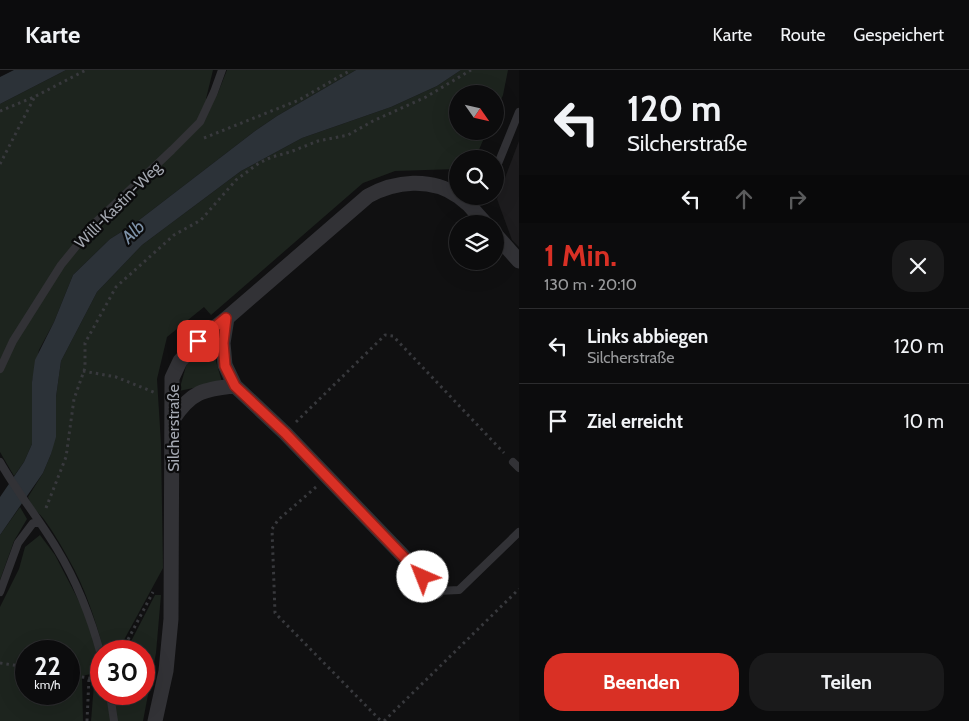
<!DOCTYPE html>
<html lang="de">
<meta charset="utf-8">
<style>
:root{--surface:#0c0c0d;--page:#1a1a1b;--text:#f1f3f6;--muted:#9a9b9d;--line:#2c2c2e;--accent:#d93025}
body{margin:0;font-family:Cabin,sans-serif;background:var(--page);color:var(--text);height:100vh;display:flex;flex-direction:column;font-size:19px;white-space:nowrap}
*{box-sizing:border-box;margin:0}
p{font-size:16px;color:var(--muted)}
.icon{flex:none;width:28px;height:28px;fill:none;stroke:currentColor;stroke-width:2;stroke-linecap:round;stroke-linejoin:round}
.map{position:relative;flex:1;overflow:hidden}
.details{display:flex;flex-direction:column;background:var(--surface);width:450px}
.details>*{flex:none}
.guide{background:#0c0c0d;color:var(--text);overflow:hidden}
.needle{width:32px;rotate:124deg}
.controls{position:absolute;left:449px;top:15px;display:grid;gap:10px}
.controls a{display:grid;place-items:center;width:55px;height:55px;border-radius:50%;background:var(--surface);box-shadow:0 5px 20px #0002,0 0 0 1px var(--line);font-size:25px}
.speed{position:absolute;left:15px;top:570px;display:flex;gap:10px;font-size:25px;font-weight:700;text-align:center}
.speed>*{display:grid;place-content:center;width:65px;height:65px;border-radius:50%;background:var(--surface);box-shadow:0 5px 20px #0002,0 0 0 1px var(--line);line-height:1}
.speed small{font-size:12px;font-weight:400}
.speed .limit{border:8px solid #d22;background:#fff;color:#111}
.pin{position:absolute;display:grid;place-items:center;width:42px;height:42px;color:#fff;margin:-21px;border-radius:10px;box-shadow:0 2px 8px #0006}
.me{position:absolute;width:55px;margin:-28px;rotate:316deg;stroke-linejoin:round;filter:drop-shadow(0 0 4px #0008)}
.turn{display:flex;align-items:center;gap:18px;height:105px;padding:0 25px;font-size:22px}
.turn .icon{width:65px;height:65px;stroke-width:2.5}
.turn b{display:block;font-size:35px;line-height:42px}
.lanes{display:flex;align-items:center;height:48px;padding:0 25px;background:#0003;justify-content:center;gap:25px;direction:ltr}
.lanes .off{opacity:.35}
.round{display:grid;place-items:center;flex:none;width:52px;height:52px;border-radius:20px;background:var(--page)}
.head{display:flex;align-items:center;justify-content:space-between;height:85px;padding:0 25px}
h1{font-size:30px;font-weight:700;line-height:38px;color:var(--accent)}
.cta{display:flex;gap:10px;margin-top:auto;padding:10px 25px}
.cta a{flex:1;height:58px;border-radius:20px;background:var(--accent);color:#fff;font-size:20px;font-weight:700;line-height:58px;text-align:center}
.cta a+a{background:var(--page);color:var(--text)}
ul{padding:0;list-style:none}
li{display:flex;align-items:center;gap:15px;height:75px;padding:0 25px;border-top:1px solid var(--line)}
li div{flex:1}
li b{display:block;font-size:19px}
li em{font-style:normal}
header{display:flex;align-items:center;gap:30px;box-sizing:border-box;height:70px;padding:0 25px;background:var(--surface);border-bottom:1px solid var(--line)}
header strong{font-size:24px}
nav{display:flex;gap:28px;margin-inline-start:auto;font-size:18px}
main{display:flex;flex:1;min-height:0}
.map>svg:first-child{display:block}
</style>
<header>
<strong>Karte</strong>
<nav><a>Karte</a><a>Route</a><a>Gespeichert</a></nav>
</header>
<main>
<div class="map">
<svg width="519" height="651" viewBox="0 0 519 651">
<rect width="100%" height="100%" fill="#101011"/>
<!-- built -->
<path fill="#1d1c1e" d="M519,71V177L512,170L497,129Z"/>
<!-- green -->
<path fill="#1d241e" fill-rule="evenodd" d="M66,0H213L206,29L217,25L227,0H356L277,46L255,61L134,154L110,169L73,205L54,252L39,280L32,312V374L24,392L14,406L0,382V34Z
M461,0H508L503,25L495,44V24H458V61H487L475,89H458L457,99L395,101L363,113L211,245L204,237L167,267L157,309L161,374L163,498L118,581H104C95,549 85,517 68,488C61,475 52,460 43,448C35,439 33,439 28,427L43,403L51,384L56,350V327L61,291L97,222L142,175L241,101L302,68L391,37L437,16Z
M209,267L222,312L179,321L188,289Z
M20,437L27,449L14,471L0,510V465Z
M40,465L55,485L82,537L98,583V597L95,603L82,606L83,651H0V537L19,499L25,477ZM26,581H69V624H26Z
M155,525H161L156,583L143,651H91L94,614L101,611V624H144V581H126Z"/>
<!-- water -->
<path fill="#2c3238" d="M14,0H66L0,34V7Z
M356,0H461L437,16L391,37L302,68L241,101L142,175L97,222L61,291L56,327V367L51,384L43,403L0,465V427L24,392L32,374V312L35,290L54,252L73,205L110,169L134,154L255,61L277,46Z"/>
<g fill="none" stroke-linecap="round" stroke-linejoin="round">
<!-- path -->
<path stroke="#38393d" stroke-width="3" stroke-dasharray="2.5 4" stroke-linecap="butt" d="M0,41L34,27L86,0
M204,68L299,30L351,0
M0,94L34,28
M83,301L116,307L156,323
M296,352L385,265L393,266L504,383
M316,417L278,450L272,459L275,543L381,651
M46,438L66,387L74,329L85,298V273L116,217L174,165L201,150L236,110L259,93L272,87L290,82L318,71L348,65L373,51L426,27L471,0
M122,581L153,522
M0,593L26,597
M69,605L89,608H101
M87,651L89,608
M384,651L519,519"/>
<!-- service -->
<path stroke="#323236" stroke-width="8" d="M495,101L519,42
M469,135L480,126
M0,299L13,271L61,195L96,152L172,80L200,52L214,22L222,0
M0,392C17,422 39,449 57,479C77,512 91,548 101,585
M513,392L519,398
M437,521L459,520L519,462
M0,522L18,473L33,453H39
M110,624L114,651"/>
<!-- minor -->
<path stroke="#323236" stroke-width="15" d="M458,126L469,135L486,154
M495,164L519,191
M227,248L223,273L225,295L235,316L285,363L437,521
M173,349C191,322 203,319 235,316
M155,651L166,601L171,549L172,308L180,291L198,271L227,248L368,126C395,111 431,107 458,126"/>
</g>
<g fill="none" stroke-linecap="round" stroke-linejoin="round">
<defs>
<path id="route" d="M198,271L226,248L223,273L225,296L235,316L285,363L423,507"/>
</defs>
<!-- route casing -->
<use href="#route" stroke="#8d1f18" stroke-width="12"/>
<!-- route -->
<use href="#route" stroke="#d93025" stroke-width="9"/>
</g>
<g text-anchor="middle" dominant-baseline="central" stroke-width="4.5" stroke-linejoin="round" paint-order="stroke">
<!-- street labels -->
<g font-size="16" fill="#a3a7b0" stroke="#0b0b0c">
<text transform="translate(118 135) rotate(-45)">Willi-Kastin-Weg</text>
<text transform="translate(173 358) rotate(-90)">Silcherstraße</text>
</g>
<!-- water labels -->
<g font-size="18" font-style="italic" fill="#7e92a8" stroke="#0b0b0c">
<text transform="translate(133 162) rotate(-44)">Alb</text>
</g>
</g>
</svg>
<div class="controls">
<a><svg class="needle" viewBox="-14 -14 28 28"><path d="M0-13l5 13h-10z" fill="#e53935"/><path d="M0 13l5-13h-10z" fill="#9a9b9d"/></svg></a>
<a><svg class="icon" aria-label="search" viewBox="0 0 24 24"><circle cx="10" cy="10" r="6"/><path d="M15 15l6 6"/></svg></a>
<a><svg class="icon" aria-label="layers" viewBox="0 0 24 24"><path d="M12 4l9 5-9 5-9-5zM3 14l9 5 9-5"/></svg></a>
</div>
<div class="speed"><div>22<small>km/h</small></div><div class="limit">30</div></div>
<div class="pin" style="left:198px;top:271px;background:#d93025"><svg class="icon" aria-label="arrive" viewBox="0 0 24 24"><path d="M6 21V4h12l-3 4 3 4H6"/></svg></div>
<svg class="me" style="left:423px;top:507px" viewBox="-20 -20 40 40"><circle r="19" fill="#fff"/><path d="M0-13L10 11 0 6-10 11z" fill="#d93025"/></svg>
</div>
<section class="details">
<div class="guide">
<div class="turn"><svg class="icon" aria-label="left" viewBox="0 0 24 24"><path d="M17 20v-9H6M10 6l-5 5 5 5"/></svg><div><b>120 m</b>Silcherstraße</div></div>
<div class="lanes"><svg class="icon" aria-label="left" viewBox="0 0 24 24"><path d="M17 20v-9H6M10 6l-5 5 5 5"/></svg><svg class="icon off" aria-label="ahead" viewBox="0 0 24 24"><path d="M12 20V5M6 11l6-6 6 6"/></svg><svg class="icon off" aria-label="right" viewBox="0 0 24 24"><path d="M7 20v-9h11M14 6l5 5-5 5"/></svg></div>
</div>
<div class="head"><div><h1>1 Min.</h1><p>130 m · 20:10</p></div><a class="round"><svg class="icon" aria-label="close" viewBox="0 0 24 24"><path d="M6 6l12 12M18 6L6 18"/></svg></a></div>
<ul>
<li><svg class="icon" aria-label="left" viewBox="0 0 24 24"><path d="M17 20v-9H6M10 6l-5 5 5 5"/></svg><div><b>Links abbiegen</b><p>Silcherstraße</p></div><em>120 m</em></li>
<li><svg class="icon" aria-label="arrive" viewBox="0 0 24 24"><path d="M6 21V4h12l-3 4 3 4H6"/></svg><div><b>Ziel erreicht</b></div><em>10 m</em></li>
</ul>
<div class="cta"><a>Beenden</a><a>Teilen</a></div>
</section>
</main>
